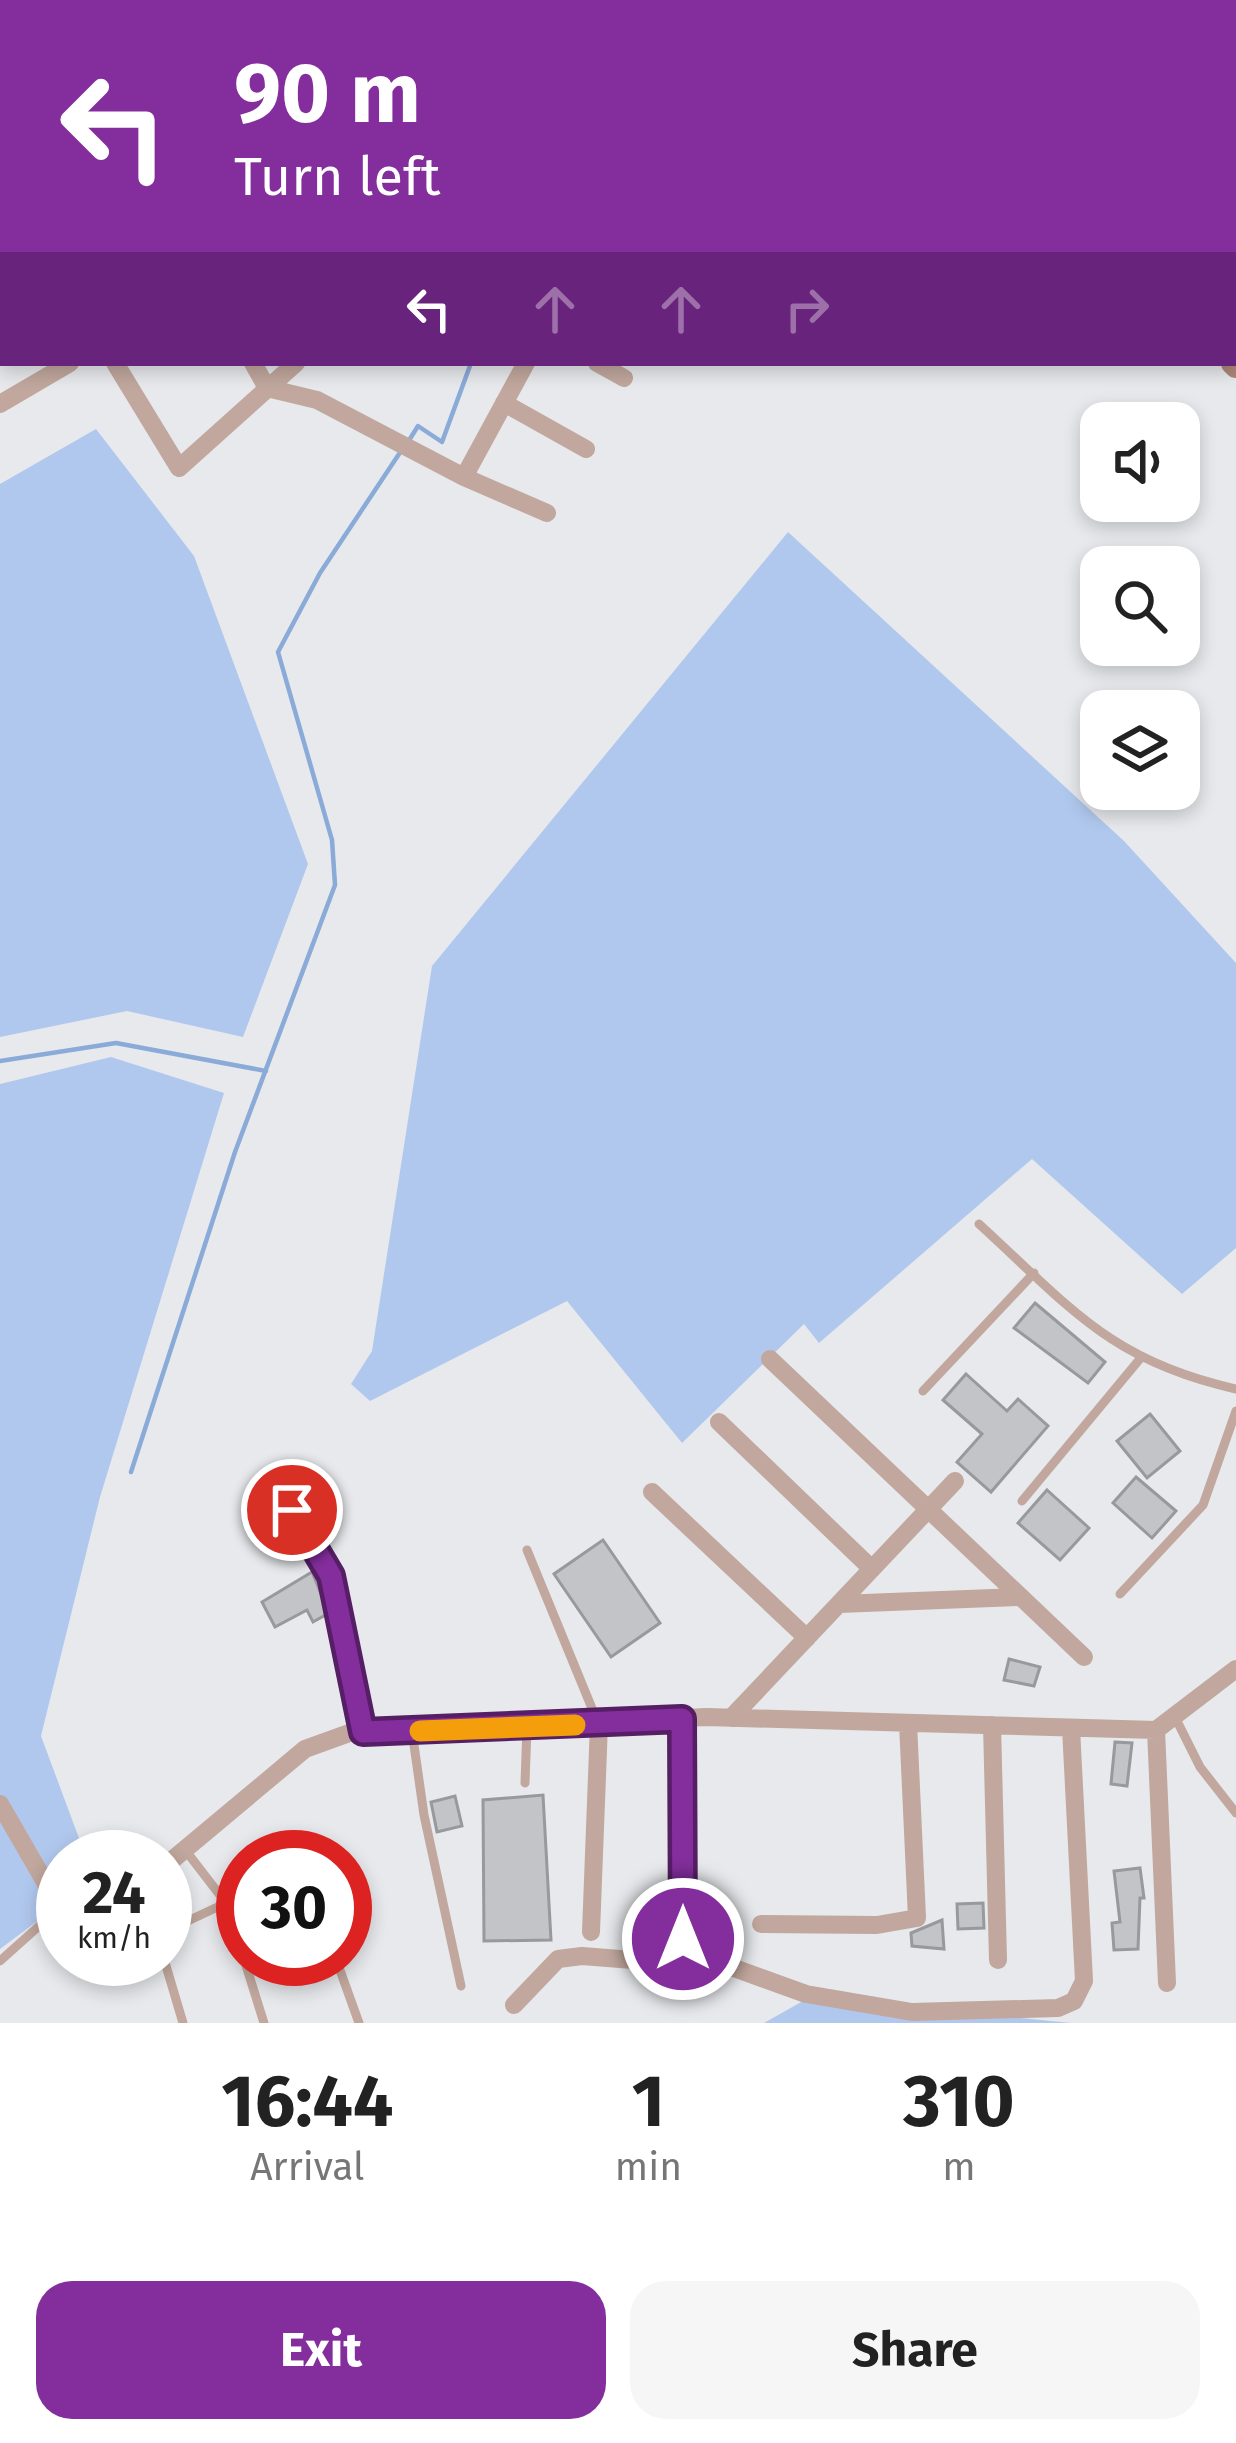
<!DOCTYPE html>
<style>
:root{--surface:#fff;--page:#f6f6f6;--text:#222;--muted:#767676;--accent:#832e9c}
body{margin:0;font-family:"Fira Sans",sans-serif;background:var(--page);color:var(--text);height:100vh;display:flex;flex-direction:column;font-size:45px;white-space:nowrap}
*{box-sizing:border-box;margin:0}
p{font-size:39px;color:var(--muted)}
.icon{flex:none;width:66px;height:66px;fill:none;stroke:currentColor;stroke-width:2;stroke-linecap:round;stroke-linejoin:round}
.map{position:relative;height:2023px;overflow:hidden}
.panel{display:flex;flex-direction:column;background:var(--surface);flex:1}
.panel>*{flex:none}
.banner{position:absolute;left:0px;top:0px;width:1236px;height:366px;box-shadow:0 6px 18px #0003;background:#832e9c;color:#fff;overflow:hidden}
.buttons{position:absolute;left:1080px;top:402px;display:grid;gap:24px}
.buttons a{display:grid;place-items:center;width:120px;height:120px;border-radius:24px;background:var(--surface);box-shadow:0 6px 18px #0003;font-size:60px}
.speed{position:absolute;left:36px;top:1830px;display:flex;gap:24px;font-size:60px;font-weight:700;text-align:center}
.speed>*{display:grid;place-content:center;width:156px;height:156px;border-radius:50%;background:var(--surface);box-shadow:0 6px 18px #0003;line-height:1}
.speed small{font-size:30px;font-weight:400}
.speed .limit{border:18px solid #d22;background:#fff;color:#111}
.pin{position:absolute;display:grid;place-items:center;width:102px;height:102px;color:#fff;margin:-51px;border:6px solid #fff;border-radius:50%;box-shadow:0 3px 12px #0007}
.me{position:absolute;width:132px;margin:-66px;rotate:0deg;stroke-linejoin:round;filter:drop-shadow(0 0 9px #0008)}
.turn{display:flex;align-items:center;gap:42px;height:252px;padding:0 36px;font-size:54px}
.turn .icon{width:156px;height:156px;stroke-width:2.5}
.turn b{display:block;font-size:84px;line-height:102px}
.lanes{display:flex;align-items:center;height:114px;padding:0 36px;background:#0003;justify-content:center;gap:60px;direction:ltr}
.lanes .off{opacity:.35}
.eta{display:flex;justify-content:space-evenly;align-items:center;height:204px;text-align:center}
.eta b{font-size:72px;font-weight:700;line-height:84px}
.action{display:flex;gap:24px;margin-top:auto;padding:24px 36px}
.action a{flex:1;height:138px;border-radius:36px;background:var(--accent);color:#fff;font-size:48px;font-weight:700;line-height:138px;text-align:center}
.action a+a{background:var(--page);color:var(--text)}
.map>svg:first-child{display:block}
</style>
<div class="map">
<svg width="1236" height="2023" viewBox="0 0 1236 2023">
<rect width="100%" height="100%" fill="#e7e9ec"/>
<!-- green -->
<path fill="#b1c8ee" d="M96,429L194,556L308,864L243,1037L127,1011L0,1037V484Z
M788,532L1124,841L1236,963V1248L1182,1294L1032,1159L819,1343L804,1324L682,1443L567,1301L370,1401L351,1384L372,1351L432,966Z
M111,1057L224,1093L100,1497L41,1736L86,1857H63V1902L0,1949V1084Z
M810,1997L1071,2023H764Z"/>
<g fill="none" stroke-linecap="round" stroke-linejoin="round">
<!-- stream -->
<path stroke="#8aaad8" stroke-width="4.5" d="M831,0L834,3
M408,442L418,426L442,442L471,363
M0,1061L116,1043L266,1071
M131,1472L235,1152L335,885L332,840L278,652L320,573L401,451"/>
</g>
<!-- building -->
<path fill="#c2c4c7" stroke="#97999c" stroke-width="3" d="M1035,1303L1105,1362L1088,1383L1014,1328Z
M966,1374L1007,1411L1018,1399L1048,1426L991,1492L957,1462L982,1434L943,1400Z
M1150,1414L1180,1451L1147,1478L1117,1441Z
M1136,1477L1176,1511L1152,1538L1113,1503Z
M1047,1490L1089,1528L1060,1560L1018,1523Z
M603,1540L660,1623L611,1657L554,1574Z
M312,1572L329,1613L313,1622L307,1610L275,1627L262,1602Z
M1009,1659L1040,1667L1034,1686L1004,1680Z
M1115,1742L1132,1743L1127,1786L1111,1784Z
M543,1795L551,1940L484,1941L483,1800Z
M455,1796L462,1826L437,1832L431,1802Z
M1140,1868L1144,1898H1140L1138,1949L1114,1950L1112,1923L1120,1922L1114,1871Z
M983,1903L984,1928L958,1929L957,1904Z
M942,1920L944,1949L912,1946L911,1933Z"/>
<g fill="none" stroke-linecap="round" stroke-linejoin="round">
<!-- service -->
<path stroke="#c1a79d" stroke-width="9" d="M979,1224C1070,1307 1110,1361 1236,1389
M923,1391L1034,1273
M272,1476L331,1576L363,1732
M1022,1501L1139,1360
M527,1550L598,1723
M1120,1594L1203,1505L1236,1411
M1175,1717L1200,1767L1236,1813
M412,1731L424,1815L461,1986
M525,1783L527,1727
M186,1851L226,1903L243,1957
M320,1857L329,1852
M165,1938L175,1927L243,1895
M164,1959L183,2023
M244,1959L264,2023
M336,1959L359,2023
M0,1961L58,1909"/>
<!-- minor -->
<path stroke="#c1a79d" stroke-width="18" d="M430,0L431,3
M528,0L530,3
M623,0L625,3
M331,3L346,0
M695,3L698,0
M0,42H3
M1233,139L1236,136
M0,172L3,177
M0,211L3,209
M0,312L3,310
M115,363L179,468L296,363
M253,363L267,388L317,400L464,477L526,363
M597,363L624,378
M504,403L586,449
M0,404L70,363
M464,477L547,513
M770,1359L1084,1657
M719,1422L872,1569
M652,1492L807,1638
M839,1604L1021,1597
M731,1718L955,1481
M682,1719L683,1939
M992,1725L998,1960
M1156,1730L1167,1983
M0,1804L63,1913
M165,1866L305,1749L352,1732L707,1717L1156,1730L1236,1669
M761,1924L877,1925L917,1918L908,1723
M591,1932L599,1724
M514,2005L558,1959L582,1956L734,1968L806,1994L912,2012L1058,2008L1074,2001L1084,1981L1071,1728"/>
<!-- secondary -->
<path stroke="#ac8678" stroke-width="24" d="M962,0L964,3
M1233,363L1236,366"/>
</g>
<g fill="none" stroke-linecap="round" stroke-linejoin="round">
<defs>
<path id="route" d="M292,1510L331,1576L363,1732L682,1719L683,1939"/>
</defs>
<!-- route casing -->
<use href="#route" stroke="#551e65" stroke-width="30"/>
<!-- route -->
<use href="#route" stroke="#832e9c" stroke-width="21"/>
<!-- slow -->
<path stroke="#f59e0b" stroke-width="21" d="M420,1731L575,1725"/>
</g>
</svg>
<div class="buttons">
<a><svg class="icon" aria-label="sound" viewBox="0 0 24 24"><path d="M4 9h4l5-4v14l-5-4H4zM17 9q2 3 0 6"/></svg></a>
<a><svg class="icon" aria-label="search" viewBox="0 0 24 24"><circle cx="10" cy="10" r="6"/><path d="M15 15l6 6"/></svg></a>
<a><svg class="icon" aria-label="layers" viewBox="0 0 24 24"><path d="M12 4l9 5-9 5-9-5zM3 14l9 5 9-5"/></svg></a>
</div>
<div class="speed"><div>24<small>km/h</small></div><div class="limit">30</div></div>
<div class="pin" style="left:292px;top:1510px;background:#d93025"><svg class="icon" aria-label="arrive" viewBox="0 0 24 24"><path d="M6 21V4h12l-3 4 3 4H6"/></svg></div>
<svg class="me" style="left:683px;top:1939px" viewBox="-20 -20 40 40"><circle r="17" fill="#832e9c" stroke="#fff" stroke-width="3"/><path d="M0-11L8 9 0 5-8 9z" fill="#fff"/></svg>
<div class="banner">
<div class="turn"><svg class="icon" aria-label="left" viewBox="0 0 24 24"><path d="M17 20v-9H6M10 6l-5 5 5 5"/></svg><div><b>90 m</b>Turn left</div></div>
<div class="lanes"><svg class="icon" aria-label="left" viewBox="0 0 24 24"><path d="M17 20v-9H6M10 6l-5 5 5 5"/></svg><svg class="icon off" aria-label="ahead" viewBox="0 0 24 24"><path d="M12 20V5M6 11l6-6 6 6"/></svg><svg class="icon off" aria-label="ahead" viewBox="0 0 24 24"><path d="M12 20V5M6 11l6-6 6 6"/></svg><svg class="icon off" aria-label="right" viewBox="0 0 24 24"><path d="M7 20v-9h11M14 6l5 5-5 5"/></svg></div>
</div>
</div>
<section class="panel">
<div class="eta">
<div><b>16:44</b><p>Arrival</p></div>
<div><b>1</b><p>min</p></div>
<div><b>310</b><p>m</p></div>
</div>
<div class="action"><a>Exit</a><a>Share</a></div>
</section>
